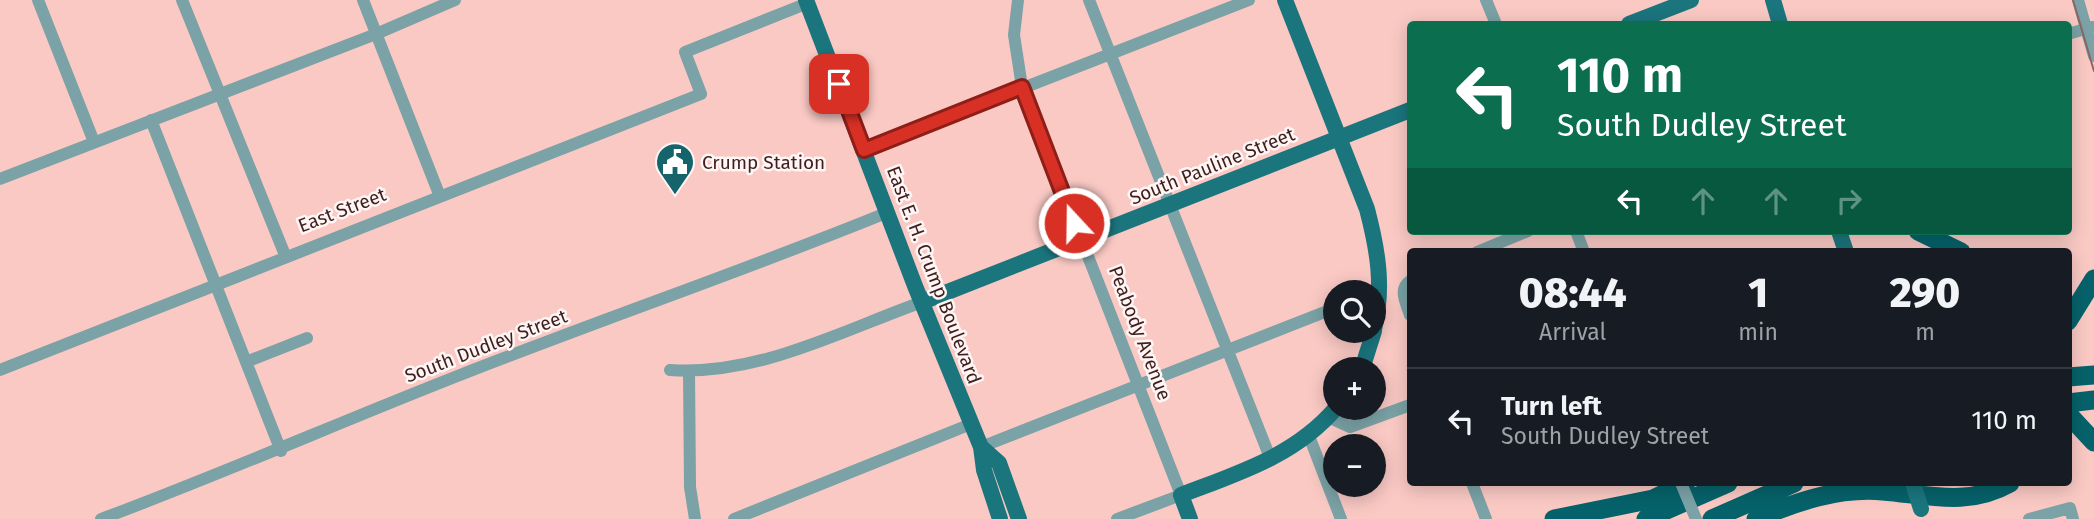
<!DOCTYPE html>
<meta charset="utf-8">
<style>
:root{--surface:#171b24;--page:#20242c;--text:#f1f3f6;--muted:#9ea1a6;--line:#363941}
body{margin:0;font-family:"Fira Sans",sans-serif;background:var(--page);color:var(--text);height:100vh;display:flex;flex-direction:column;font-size:26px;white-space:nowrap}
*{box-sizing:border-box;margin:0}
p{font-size:23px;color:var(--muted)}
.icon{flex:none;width:38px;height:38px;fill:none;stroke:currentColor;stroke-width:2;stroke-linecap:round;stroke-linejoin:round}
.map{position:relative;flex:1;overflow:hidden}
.panel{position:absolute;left:1407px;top:248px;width:665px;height:238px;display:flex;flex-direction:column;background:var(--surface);border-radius:7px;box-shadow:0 4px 18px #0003}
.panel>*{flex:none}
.guide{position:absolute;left:1407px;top:21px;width:665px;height:214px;border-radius:7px;box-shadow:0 4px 18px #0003;background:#0b6e4f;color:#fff;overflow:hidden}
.fabs{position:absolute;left:1323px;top:280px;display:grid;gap:14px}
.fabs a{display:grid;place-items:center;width:63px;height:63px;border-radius:50%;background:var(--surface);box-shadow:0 4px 18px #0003;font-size:35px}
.pin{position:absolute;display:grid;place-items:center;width:60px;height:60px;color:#fff;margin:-30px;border-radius:14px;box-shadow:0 4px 10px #0006}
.me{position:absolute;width:77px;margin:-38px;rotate:339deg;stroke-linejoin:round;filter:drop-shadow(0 0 5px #0008)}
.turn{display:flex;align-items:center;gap:24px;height:147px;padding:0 35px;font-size:32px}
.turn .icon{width:91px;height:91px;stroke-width:2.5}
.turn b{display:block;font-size:49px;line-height:60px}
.lanes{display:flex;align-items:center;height:66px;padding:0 35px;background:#0003;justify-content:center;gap:35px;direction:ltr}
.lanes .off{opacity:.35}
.eta{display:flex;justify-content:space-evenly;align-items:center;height:119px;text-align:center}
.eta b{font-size:42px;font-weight:800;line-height:49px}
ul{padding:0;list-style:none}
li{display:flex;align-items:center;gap:21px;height:105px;padding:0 35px;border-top:2px solid var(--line)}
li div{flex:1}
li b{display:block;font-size:26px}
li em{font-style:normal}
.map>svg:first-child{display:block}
</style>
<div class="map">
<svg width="2094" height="519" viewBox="0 0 2094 519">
<rect width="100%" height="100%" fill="#fac9c4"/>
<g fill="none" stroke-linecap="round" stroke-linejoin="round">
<!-- minor -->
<path stroke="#7ba2a6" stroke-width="12" d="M38,0L94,142
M182,0L285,255
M363,0L439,194
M1018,0L1014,35L1022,87L1181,495L1117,519
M1089,0L1271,460
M1486,0L1496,24
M2078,0L2094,56
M2068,34L2092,27
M151,120L281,451
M864,150L1249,0
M0,179L376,34L455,0
M1576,231L1584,252
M1477,252L1528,231
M1410,281C1398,289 1406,303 1410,315
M246,362L307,338
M0,370L701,94L685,52L808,3
M670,370C758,376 841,331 922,302
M689,371L690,487L695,519
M1328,417L1350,427L1410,405
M1309,436L1341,519
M981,447L1335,308
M1472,483L1486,519
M101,519C222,474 340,422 460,375C602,319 746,270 886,213
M734,519L971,424
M2029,519L2070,508L2073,519"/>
<!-- major -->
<path stroke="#1b757d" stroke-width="16" d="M806,0L915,286L981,447L984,470L1000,519
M1285,0L1367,209C1378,251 1384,287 1374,330
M1773,0L1780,24
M1629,24L1691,0
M1839,231L1846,252
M922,302L1410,110
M1362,369L1374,331
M981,447L999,463L1019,519
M1190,519L1181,495C1238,473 1295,456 1336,408"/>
<!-- highway -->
<path stroke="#06626a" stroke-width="19" d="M1918,231L1961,252
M2068,321L2094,279
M2068,377L2094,375
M2068,403L2094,400
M2068,414L2094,442
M1554,519L1653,499L1686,483
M1646,519L1728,483
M1712,519L1794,483
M1756,519C1795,502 1839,487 1883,491C1929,495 1968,507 2010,483"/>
<!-- tram -->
<path stroke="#8c6663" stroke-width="2" d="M2073,0L2094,71"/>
<!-- minor-bridge -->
<path stroke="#7ba2a6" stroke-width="12" d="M1681,483L1696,519"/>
<!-- major-bridge -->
<path stroke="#1b757d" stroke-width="16" d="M1913,483L1921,509"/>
</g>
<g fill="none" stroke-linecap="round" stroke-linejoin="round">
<defs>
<path id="route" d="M839,84L864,150L1022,87L1074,223"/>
</defs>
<!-- route casing -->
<use href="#route" stroke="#8d1f18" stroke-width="18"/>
<!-- route -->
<use href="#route" stroke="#d93025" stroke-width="12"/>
</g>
<!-- icons -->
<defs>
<symbol id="civic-pin" viewBox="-11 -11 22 30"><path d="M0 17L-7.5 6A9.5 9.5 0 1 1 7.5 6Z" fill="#16646b" stroke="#fef5f4"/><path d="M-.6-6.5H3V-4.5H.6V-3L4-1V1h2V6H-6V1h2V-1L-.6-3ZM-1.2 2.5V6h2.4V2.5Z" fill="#fff"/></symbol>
</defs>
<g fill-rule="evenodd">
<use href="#civic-pin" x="653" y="140" width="44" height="60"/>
</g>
<g text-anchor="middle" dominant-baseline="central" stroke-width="5" stroke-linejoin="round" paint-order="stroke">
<!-- poi labels -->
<g font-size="19" fill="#3d1f1d" stroke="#fef5f4" text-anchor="start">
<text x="702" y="162">Crump Station</text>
</g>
<!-- street labels -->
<g font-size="19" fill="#3d1f1d" stroke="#fef5f4">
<text transform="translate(1212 166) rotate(-22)">South Pauline Street</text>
<text transform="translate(342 210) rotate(-21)">East Street</text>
<text transform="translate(934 275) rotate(69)">East E. H. Crump Boulevard</text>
<text transform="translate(1140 333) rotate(69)">Peabody Avenue</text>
<text transform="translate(486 346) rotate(-21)">South Dudley Street</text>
</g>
</g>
</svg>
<div class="fabs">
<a><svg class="icon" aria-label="search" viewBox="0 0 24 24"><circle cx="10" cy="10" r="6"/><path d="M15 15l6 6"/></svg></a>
<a>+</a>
<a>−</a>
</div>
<div class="pin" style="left:839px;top:84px;background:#d93025"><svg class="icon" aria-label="arrive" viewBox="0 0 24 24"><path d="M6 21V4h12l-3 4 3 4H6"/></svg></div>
<svg class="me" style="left:1074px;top:223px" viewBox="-20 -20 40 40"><circle r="17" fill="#d93025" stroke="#fff" stroke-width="3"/><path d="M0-11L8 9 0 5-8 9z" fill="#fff"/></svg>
<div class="guide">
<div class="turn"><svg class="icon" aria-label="left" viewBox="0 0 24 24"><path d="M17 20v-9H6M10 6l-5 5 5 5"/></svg><div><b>110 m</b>South Dudley Street</div></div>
<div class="lanes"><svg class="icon" aria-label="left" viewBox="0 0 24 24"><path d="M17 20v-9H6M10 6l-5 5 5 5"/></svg><svg class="icon off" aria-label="ahead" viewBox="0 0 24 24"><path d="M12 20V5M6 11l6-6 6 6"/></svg><svg class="icon off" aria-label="ahead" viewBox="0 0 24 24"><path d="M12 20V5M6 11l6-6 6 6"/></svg><svg class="icon off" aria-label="right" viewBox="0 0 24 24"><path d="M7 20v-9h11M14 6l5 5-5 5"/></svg></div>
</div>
<section class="panel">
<div class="eta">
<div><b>08:44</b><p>Arrival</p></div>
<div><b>1</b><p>min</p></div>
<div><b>290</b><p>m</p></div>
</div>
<ul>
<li><svg class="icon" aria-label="left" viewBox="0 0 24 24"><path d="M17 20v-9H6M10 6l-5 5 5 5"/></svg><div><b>Turn left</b><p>South Dudley Street</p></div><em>110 m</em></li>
</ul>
</section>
</div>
